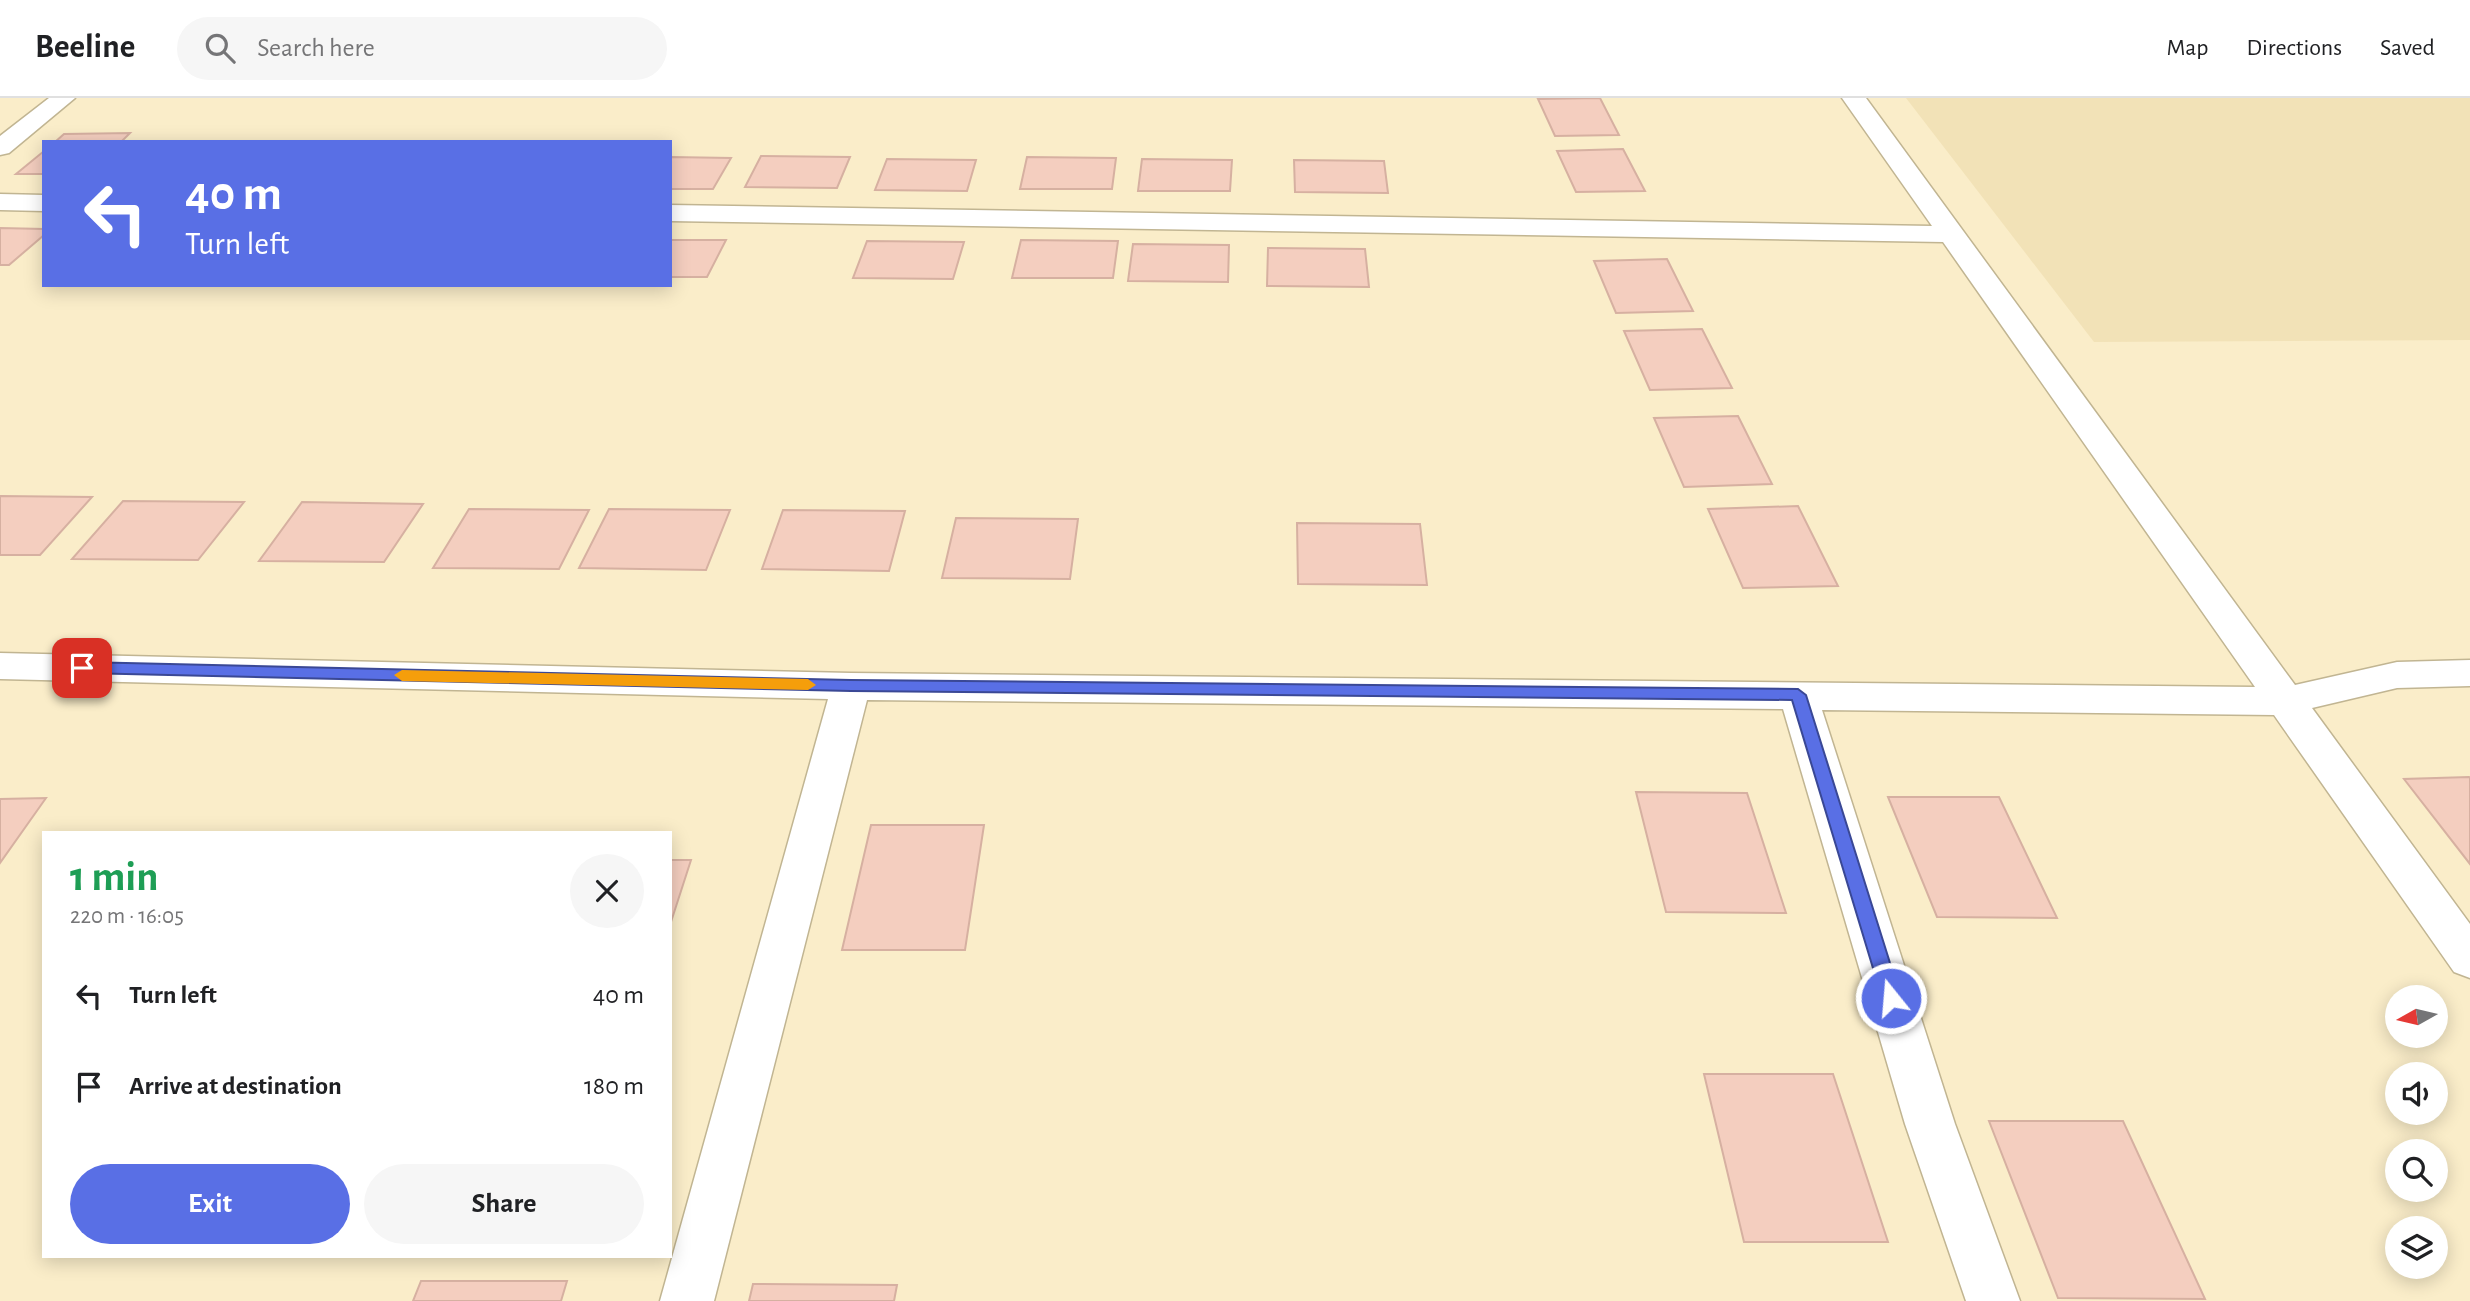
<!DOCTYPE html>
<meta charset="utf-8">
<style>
:root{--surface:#fff;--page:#f6f6f6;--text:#202124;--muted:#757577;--line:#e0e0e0;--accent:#596fe5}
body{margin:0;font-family:"Alegreya Sans",sans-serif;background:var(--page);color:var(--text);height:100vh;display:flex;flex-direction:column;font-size:26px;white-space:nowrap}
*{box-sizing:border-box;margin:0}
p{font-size:23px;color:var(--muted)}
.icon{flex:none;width:38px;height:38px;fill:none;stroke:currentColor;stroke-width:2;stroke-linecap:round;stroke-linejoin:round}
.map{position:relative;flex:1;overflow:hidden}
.sheet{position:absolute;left:42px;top:733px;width:630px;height:427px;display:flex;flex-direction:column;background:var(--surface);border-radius:0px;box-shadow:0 4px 18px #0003}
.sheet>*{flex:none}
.banner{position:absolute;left:42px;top:42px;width:630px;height:147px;border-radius:0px;box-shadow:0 4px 18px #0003;background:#596fe5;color:#fff;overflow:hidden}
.needle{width:46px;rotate:262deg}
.fabs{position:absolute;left:2385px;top:887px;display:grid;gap:14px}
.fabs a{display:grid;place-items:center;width:63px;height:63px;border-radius:50%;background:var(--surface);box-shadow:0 4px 18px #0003;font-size:35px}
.pin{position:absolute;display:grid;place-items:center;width:60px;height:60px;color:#fff;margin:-30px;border-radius:14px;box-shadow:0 4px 10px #0006}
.me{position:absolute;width:77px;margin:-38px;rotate:343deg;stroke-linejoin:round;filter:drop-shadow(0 0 5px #0008)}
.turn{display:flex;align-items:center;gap:24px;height:147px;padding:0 28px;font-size:32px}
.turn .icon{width:91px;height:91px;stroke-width:2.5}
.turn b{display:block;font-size:49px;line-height:60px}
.round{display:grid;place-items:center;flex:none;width:74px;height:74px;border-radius:37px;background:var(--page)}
.headline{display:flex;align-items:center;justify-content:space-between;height:119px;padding:0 28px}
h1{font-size:42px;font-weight:600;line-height:52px;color:#1e9e55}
.button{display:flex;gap:14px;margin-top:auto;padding:14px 28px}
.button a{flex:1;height:80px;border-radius:42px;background:var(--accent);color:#fff;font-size:28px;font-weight:600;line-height:80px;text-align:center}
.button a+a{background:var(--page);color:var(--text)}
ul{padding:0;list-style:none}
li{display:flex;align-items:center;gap:21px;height:91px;padding:0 28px}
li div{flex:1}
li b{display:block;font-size:26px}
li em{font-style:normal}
header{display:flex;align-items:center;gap:42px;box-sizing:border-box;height:98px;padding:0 35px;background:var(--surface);border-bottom:2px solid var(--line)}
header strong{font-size:33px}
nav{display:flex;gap:38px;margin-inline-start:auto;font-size:24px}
.search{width:490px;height:63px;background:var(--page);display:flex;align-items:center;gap:18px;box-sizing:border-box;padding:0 24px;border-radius:38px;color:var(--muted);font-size:26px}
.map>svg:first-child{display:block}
</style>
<header>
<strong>Beeline</strong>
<div class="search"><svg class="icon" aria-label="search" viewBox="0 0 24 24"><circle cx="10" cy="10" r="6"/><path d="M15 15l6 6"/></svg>Search here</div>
<nav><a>Map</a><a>Directions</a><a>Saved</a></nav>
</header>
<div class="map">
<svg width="2470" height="1203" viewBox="0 0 2470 1203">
<rect width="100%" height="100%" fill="#faedc9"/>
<!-- built -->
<path fill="#f2e2b7" d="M1906,0H2470V242L2094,244Z"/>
<!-- building -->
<path fill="#f4cebf" stroke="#d6b0a1" stroke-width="2" d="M1600,0L1619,37L1555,38L1538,1Z
M130,35L121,44H55L64,36Z
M1623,51L1645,93L1576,94L1557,53Z
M44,53V76H16Z
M761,58L850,59L837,90L745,89Z
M670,59L731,60L713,91H670Z
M1027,59L1116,60L1112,91H1020Z
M887,61L976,62L967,93L875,92Z
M1142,61L1232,62L1230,93H1138Z
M1294,62L1384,63L1388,95L1295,94Z
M0,130L44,131V137L9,167H0Z
M670,142H726L707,179H670Z
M1021,142L1118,143L1113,180H1012Z
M867,143L964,144L953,181L853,180Z
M1133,146L1229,147L1228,184L1128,183Z
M1268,150L1365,151L1369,189L1267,188Z
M1667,161L1693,213L1616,215L1594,163Z
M1702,231L1732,290L1650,292L1624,233Z
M1738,318L1772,386L1684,389L1654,320Z
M0,398L92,399L40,457H0Z
M123,403L244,404L198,462L72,461Z
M302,404L423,406L384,464L259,463Z
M1798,408L1838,488L1743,490L1708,411Z
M469,411L589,412L559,471L433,470Z
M609,411L730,412L706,472L579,470Z
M783,412L905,413L889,473L762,471Z
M956,420L1078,421L1070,481L942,480Z
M1297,425L1420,426L1427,487L1298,486Z
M2469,679L2470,680V766L2404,681Z
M1636,694L1747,695L1786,815L1666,814Z
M1888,699H1999L2057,820L1937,819Z
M46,700L0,765V701Z
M871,727H984L965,852H842Z
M670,762H691L670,827Z
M1704,976H1833L1888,1144H1744Z
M1989,1023H2123L2205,1201L2058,1200Z
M421,1183H567L561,1203H413Z
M753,1186L897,1187L894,1203H749Z"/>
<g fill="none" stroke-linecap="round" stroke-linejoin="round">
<defs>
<path id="minor" d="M49,0H75L9,55L0,57V38Z
M1842,0H1866L2295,587L2397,564L2470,562V588L2397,590L2312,610L2470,826V880L2454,874L2274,617L1822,612L1955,1026L2020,1203H1966L1905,1026L1783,611L867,602L714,1203H660L828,601L0,581V555L851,575L2255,589L1943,144L670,123V107L1932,128Z
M0,96L44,97V113L0,112Z"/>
</defs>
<!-- minor casing -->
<use href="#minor" stroke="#c1b592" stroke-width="3"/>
<!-- minor -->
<use href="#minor" fill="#fff" fill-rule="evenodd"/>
</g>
<!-- route -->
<path fill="#596fe5" stroke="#3a4895" stroke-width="2" d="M82,564L851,582L1798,591L1806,597L1901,900L1898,905L1891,908L1884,905L1882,900L1792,602L851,593L82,575L75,570Z"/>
<!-- slow -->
<path fill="#f59e0b" d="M402,572L808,581L816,587L808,592L402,583L394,577Z"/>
</svg>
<div class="fabs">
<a><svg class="needle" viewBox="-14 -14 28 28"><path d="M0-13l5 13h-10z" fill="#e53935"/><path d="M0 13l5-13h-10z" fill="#757577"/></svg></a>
<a><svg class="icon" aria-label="sound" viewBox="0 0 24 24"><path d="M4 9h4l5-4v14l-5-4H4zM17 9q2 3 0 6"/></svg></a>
<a><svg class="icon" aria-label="search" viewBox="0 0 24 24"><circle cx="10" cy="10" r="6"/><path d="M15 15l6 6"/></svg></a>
<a><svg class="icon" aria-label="layers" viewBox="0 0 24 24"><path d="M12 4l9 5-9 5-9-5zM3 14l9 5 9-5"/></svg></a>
</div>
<div class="pin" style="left:82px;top:570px;background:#d93025"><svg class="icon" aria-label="arrive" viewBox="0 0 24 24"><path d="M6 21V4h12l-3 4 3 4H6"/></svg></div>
<svg class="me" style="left:1891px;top:900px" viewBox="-20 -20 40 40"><circle r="17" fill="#596fe5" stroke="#fff" stroke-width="3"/><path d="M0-11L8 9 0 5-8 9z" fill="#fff"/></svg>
<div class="banner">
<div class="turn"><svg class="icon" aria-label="left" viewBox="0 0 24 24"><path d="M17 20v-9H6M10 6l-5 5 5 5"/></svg><div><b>40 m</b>Turn left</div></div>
</div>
<section class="sheet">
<div class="headline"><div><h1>1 min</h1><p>220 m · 16:05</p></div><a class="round"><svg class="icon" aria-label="close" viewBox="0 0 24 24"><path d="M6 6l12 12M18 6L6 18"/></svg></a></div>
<ul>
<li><svg class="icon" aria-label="left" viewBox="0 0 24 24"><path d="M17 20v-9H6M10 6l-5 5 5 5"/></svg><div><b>Turn left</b></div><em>40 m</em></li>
<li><svg class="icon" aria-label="arrive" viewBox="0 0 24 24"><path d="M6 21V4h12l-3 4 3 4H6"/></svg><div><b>Arrive at destination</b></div><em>180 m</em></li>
</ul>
<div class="button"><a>Exit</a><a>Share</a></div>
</section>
</div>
